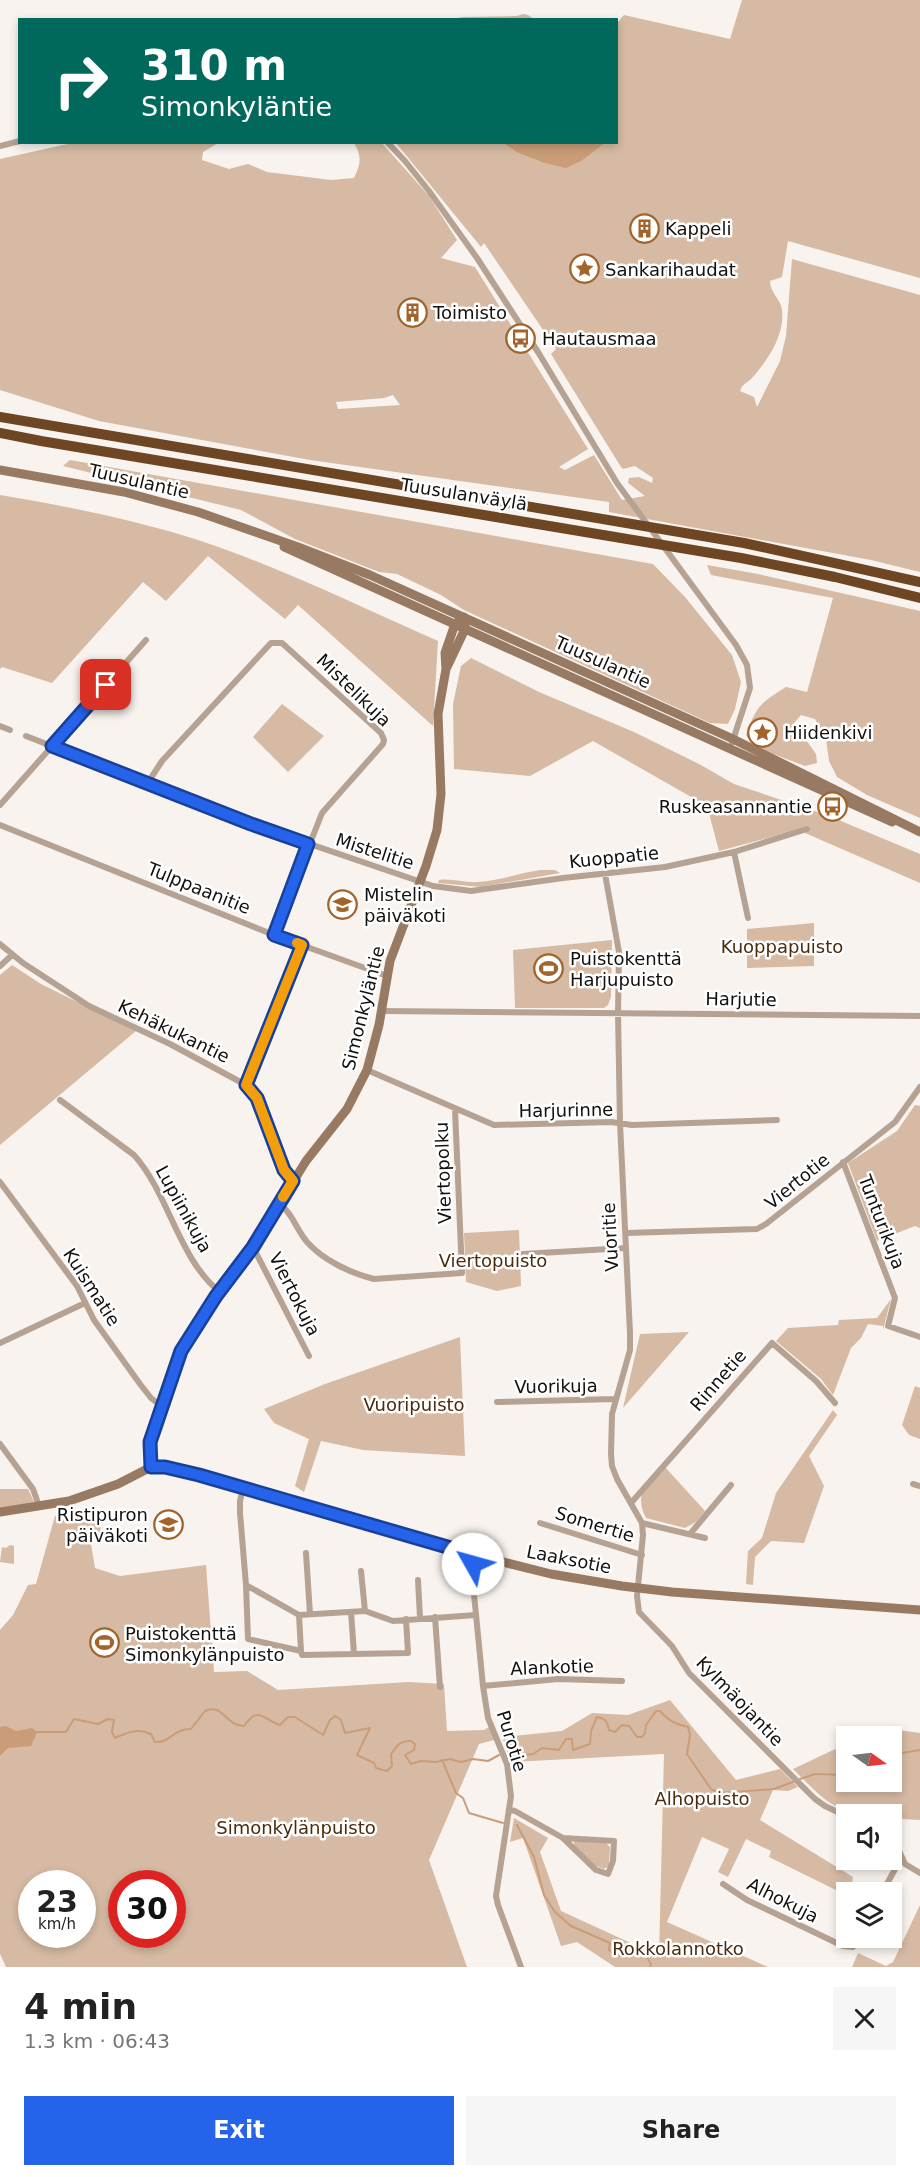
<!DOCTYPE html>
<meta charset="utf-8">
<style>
:root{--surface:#fff;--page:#f6f6f6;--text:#222;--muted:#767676;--accent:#2563eb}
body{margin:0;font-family:"DejaVu Sans",sans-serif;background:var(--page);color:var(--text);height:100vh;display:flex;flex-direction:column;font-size:22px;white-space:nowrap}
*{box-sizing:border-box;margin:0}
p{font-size:20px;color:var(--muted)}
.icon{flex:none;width:33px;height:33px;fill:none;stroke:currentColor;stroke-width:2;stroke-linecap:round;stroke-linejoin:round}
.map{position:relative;height:1967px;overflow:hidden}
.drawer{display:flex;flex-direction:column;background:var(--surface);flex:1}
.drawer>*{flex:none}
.top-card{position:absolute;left:18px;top:18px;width:600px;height:126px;border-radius:0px;box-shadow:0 3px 9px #0003;background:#00695c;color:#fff;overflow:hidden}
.needle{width:39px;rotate:104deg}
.tools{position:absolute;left:836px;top:1726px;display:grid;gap:12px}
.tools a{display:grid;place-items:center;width:66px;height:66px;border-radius:0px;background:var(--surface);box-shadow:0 3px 9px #0003;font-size:30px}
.speed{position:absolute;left:18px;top:1870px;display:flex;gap:12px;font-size:30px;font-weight:700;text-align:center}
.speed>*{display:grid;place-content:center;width:78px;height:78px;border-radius:50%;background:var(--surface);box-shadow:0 3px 9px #0003;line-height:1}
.speed small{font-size:15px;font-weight:400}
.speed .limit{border:9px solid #d22;background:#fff;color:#111}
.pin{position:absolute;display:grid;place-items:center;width:51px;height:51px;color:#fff;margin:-26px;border-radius:12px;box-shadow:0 3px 9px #0006}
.me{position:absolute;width:66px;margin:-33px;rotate:308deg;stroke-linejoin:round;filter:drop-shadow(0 0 4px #0008)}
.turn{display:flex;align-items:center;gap:21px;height:126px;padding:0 24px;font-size:27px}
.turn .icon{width:78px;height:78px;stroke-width:2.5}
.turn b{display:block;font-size:42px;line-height:51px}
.round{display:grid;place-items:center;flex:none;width:63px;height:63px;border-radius:0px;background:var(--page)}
.head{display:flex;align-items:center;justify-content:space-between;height:102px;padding:0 24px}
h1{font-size:36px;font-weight:700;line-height:45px}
.primary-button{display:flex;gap:12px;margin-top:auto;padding:12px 24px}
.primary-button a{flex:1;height:69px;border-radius:0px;background:var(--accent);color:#fff;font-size:24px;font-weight:700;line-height:69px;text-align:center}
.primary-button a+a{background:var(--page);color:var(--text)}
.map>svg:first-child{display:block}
</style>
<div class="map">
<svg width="920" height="1967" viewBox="0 0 920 1967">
<rect width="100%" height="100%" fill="#f8f3ee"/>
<!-- green -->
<path fill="#d6baa3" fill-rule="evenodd" d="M742,0H920V278L788,241L782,277L770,281C770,293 781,299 782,310C785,335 768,360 752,378C747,383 742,384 740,391L754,397L757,407L780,361L786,336L792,259L920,295V572L871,560L609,512V502L310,460L99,421L0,390V159L72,143H218L203,152L202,160L229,169L248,164L267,172L331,180L354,178C361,164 362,156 354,143H382L429,196L457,240L441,258L475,267L588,449L559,467L565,470L594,455L622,500L645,496L628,483L629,478L639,477L652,483L653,478L635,466L623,469L621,467L551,354L556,349L484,243L481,247L396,143H503L518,153L541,162L583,160L605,143L616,142L617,23L624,15L730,39ZM393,395L400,405L338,409L336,402L384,398Z
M523,14L528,15L534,19H452L463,17L517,16Z
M70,460L653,564L685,597L732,655L741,682L735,709L728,724L710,723L464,610L441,595L397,574L379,572L295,539L241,510L63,466Z
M0,495C67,506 136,520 201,541C282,568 360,607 438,641L433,726L298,605L285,619L208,556L166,601L143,582L52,683L2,667L0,669Z
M707,565L758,574L920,611V818L867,795L837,777L829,761L826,739L815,719L801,715L794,723L816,754L817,763L805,766L755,747L746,735C756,707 760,703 786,687L807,692L833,598L711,575Z
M471,658L539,692L634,732L699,764L734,784L829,816L920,854V883L798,830L719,851L707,806L593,741L530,776L454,769L453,704L461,666Z
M282,704L324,736L288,772L253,737Z
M540,870H555L560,873L481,887L438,883L439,880C451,878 465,883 478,882C498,881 520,873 540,870Z
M814,923V966L747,968V929Z
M612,940L611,997L608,1005L604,1008H515L513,950Z
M12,965L41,984L136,1031L0,1145V975Z
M915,1105L920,1106V1228L915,1226L877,1241L848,1163L897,1131Z
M519,1230L521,1286L497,1291L466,1282L464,1233Z
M891,1299L883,1330V1326L868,1324L861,1338L851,1348L833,1395L821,1379L776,1341L788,1328L838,1325L839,1320L877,1318Z
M689,1332L623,1408L640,1334Z
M460,1337L465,1456L363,1450L321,1441L304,1492L295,1486L309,1439L274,1423L264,1409L325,1384Z
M915,1386L920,1388V1439L909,1435L902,1425Z
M833,1410L837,1415L809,1456L824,1486L804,1543L771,1541L755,1557L753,1585L746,1584L748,1551L762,1538L776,1493Z
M665,1467L705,1511L696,1522L685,1528L646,1518C633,1492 648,1486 665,1467Z
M0,1489H28L34,1502L0,1509Z
M104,1511L99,1537L90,1538L95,1568L120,1576L206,1565L214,1672L247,1671L278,1690L409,1682L444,1684L447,1731L484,1730L489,1727L494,1740L479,1744L429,1860L467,1967H6L0,1954V1630L13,1615L28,1585L36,1584L55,1516ZM32,1884H82V1935H32ZM122,1884H172V1935H122Z
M10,1545L14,1546V1564L0,1562L2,1547L6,1548Z
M670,1700L736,1780L780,1769L798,1787L788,1791L773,1790L760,1820L853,1877L851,1893H846V1895L769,1857L771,1851L746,1839L728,1877L718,1872L729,1849L702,1837L667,1922L768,1967H615L577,1942L561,1946L523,1838L510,1842L514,1818L548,1838L540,1852L561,1911L659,1956L664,1754L512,1762L502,1737L562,1731L592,1713L628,1715Z
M891,1729L920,1733V1820L901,1819L896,1831L891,1827V1815C836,1815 830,1806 793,1769L846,1744V1782H891V1737H861Z
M574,1841L605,1842L610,1847L609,1866L604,1869C593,1867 581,1854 574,1845Z
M920,1905V1967H852L858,1953L886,1966L893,1962Z"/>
<!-- water -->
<path fill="#ca9d78" d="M503,143H605L583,160L566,168L541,162L518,153Z
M6,1726L16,1731L32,1728L37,1732L31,1746L8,1748L0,1756V1727Z"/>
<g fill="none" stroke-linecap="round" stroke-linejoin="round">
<!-- stream -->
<path stroke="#ca9d78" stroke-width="2" d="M37,1732H66L74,1719L98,1724L108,1719L114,1720L112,1732L115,1738C128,1732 138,1728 151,1734L155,1742C171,1743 172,1729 191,1729L205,1711C224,1703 225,1726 244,1726C259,1705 262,1719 280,1725L288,1717H295L323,1735L330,1720L335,1716L341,1720L345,1733L370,1728L357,1755L374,1763L376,1768L387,1771L392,1766L391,1754C397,1746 400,1740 411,1741L415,1744L414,1750L405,1755L411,1764L420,1761L436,1762L450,1759L461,1762L473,1759L488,1761L499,1755
M508,1752L513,1751L525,1755L533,1754L542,1748L559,1750L566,1739H572L573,1750L590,1744L591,1731L597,1717C606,1719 607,1721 609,1730L615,1732L622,1725L629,1726L637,1737H642L645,1733L646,1725L656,1711H660C669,1721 675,1724 688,1727L690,1735L687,1754L711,1789L720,1793L774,1789L793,1782
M891,1755L920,1750
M442,1760L456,1793L463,1798L469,1813L503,1823
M800,1779L815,1774L846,1775
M517,1825L534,1857L544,1895L555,1912L571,1926L610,1943L609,1950C621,1961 631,1954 645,1953L651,1964L650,1967"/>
<!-- street -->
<path stroke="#b6a292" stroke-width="6" d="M387,142L405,161L429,191L477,258L538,352L617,483L736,645L747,665L750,688L732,743
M0,146L20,141
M0,726L10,730
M26,736L251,824L433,886L471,891L563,878L665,867L734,852L807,829
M147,784L162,761L271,643H282L381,733L384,740L383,744L322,813L274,935
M0,805L146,640
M0,825L274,935L387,976
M734,852L748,918
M605,874L619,952L618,1013L620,1123L630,1333V1350L612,1414L611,1454L612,1466L617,1479L642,1523L643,1535L637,1596L639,1612L672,1646L689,1673L815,1799L825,1806L846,1816
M0,944L23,963L89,1006L170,1044L246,1085L257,1098L286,1174L293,1181
M0,966L12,955
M382,1011L920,1016
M367,1070L494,1125L611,1122L632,1125L777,1120
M246,1085L302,945
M60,1100L134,1155C169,1194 179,1260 220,1292
M843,1162L895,1298L888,1326L920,1337
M0,1182L77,1286L94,1320L140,1384L151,1398L161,1406
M279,1203C293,1214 296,1229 307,1242C323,1260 350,1273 374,1279L462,1273L455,1109
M626,1233L757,1229L766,1224L895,1122L920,1087
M253,1247L309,1356
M523,1254L626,1248
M0,1343L85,1303
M497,1402L615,1399
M0,1444L33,1489L39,1506
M913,1484L920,1486
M243,1488L240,1501V1513L246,1585L299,1615L365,1611L393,1621L476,1615
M631,1503L772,1343L816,1381L835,1403
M540,1523L642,1555
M642,1523L705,1538
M690,1534L731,1485
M306,1553L310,1614
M475,1555L472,1574L483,1686L488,1718L507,1764L511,1796L496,1896L498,1905L521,1967
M361,1571L365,1611
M418,1580L420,1618
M246,1585L248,1639L301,1651L302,1655L408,1653L406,1619
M351,1612L354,1654
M299,1615L301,1651
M435,1617L440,1687
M483,1686L558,1679L622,1681
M510,1810L515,1811L563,1838L596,1870L608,1874L613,1861L614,1841L563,1838
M891,1833L905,1864L920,1873
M723,1884L747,1900L843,1946L853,1947L861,1938
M882,1893L901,1858"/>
<!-- secondary -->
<path stroke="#987a63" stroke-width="9" d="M0,470L124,492L198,512L298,547L370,575L733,739L920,832
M284,547L892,822
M447,667L465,629V625
M151,1467L150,1442L166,1392L187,1339L253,1247L306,1161L347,1109L367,1070L379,1025L390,961L426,866L437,830L441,794L438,714L446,669L445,653L455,624L464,617
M0,1512L69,1501L118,1484L151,1467H165L199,1475L475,1555L551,1574L622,1586L672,1592L920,1610"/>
<!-- highway -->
<path stroke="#6e4623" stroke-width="10" d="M0,417L744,543L920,582
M0,433L41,441L741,558L835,577L920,598"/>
</g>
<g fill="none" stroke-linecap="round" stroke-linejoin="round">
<defs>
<path id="route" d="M106,685L52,746L251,824L308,844L274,935L302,945L246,1085L257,1098L284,1170L293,1181L253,1247L216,1296L181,1351L150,1442L151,1467H165L199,1475L475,1555L473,1564"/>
</defs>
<!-- route casing -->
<use href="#route" stroke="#184099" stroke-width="15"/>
<!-- route -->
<use href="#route" stroke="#2563eb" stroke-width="10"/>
<!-- slow -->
<path stroke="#f59e0b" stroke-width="10" d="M283,1197L293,1181L284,1170L257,1098L246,1085L302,945L297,943"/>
</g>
<!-- icons -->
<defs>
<symbol id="building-ring" viewBox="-11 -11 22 22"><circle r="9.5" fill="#fff" stroke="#a2642a" stroke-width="1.5"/><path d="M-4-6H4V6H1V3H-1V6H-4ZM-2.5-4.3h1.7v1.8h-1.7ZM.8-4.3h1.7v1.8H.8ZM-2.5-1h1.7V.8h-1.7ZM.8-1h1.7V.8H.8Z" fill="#a2642a"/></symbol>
<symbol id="sight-ring" viewBox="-11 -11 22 22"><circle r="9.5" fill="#fff" stroke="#a2642a" stroke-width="1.5"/><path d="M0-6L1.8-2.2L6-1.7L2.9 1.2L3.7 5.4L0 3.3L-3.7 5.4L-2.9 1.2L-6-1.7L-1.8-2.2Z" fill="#a2642a"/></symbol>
<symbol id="bus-ring" viewBox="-11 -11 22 22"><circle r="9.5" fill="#fff" stroke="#a2642a" stroke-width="1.5"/><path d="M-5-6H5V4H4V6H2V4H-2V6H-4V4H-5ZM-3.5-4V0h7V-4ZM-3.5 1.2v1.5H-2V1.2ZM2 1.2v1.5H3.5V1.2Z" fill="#a2642a"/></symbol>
<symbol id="school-ring" viewBox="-11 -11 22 22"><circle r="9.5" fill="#fff" stroke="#a2642a" stroke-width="1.5"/><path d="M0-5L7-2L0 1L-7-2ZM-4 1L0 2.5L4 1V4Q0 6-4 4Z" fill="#a2642a"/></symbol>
<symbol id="stadium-ring" viewBox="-11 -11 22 22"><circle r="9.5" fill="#fff" stroke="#a2642a" stroke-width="1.5"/><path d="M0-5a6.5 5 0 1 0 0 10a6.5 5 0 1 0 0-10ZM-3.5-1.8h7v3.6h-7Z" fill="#a2642a"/></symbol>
</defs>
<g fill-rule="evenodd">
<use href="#building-ring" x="628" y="212" width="33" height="33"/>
<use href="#sight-ring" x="568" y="252" width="33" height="33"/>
<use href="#building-ring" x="396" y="296" width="33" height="33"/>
<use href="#bus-ring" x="504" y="322" width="33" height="33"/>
<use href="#sight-ring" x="746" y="716" width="33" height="33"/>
<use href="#bus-ring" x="816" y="790" width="33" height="33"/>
<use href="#school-ring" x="326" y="888" width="33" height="33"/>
<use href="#stadium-ring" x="532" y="952" width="33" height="33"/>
<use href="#school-ring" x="152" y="1508" width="33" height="33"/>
<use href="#stadium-ring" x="88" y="1626" width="33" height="33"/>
</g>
<g text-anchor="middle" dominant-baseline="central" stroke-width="5" stroke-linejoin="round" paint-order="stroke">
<!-- poi labels -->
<g font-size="18" fill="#13110f" stroke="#fff" text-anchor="start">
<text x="665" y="228">Kappeli</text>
<text x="605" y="269">Sankarihaudat</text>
<text x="433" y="312">Toimisto</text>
<text x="542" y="338">Hautausmaa</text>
<text x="784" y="732">Hiidenkivi</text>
<text x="812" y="806" text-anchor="end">Ruskeasannantie</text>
<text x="364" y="894">Mistelin<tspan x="364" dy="21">päiväkoti</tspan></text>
<text x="570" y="958">Puistokenttä<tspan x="570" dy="21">Harjupuisto</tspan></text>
<text x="148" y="1514" text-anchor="end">Ristipuron<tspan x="148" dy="21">päiväkoti</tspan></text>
<text x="125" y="1633">Puistokenttä<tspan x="125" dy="21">Simonkylänpuisto</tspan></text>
</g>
<!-- street labels -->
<g font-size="18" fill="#13110f" stroke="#fff">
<text transform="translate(139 481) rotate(13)">Tuusulantie</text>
<text transform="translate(464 494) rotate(9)">Tuusulanväylä</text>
<text transform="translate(603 662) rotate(24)">Tuusulantie</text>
<text transform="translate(354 690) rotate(44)">Mistelikuja</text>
<text transform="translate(375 851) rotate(18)">Mistelitie</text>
<text transform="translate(614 857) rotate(-6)">Kuoppatie</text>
<text transform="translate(199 888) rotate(22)">Tulppaanitie</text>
<text transform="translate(741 999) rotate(1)">Harjutie</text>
<text transform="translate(363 1008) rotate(-76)">Simonkyläntie</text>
<text transform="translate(174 1031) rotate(26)">Kehäkukantie</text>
<text transform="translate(566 1110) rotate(-1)">Harjurinne</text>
<text transform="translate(443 1173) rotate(-92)">Viertopolku</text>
<text transform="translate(797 1181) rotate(-39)">Viertotie</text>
<text transform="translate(184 1209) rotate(61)">Lupiinikuja</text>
<text transform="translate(882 1222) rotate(69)">Tunturikuja</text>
<text transform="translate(610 1237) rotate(-93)">Vuoritie</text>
<text transform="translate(92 1287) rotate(57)">Kuismatie</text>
<text transform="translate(295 1294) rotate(63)">Viertokuja</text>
<text transform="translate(718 1380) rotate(-49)">Rinnetie</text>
<text transform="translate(556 1386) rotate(-1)">Vuorikuja</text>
<text transform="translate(595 1524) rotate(17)">Somertie</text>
<text transform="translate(569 1559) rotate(11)">Laaksotie</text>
<text transform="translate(552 1667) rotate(-2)">Alankotie</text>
<text transform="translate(740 1701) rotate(46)">Kylmäojantie</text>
<text transform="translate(512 1741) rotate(73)">Purotie</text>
<text transform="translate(783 1900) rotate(27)">Alhokuja</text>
</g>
<!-- park labels -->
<g font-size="18" fill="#4a2b0e" stroke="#fff">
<text x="782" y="946">Kuoppapuisto</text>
<text x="493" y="1260">Viertopuisto</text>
<text x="414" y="1404">Vuoripuisto</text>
<text x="702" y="1798">Alhopuisto</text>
<text x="296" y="1827">Simonkylänpuisto</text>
<text x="678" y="1948">Rokkolannotko</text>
</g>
</g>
</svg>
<div class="tools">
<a><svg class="needle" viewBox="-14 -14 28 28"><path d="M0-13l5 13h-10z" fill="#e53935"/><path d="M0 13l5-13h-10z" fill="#767676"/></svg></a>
<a><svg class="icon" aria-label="sound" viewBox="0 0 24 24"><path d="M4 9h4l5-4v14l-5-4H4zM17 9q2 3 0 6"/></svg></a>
<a><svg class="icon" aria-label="layers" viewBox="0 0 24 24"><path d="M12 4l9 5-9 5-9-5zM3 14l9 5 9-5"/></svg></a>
</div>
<div class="speed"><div>23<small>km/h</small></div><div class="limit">30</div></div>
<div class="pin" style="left:106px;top:685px;background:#d93025"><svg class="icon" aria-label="arrive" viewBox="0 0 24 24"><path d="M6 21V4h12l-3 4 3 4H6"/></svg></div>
<svg class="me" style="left:473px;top:1564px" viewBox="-20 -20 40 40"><circle r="19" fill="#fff"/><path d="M0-13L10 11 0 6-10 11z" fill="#2563eb"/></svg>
<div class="top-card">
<div class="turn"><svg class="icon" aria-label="right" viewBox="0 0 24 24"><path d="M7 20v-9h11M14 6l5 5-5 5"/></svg><div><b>310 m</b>Simonkyläntie</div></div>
</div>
</div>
<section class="drawer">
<div class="head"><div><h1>4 min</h1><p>1.3 km · 06:43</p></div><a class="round"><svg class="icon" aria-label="close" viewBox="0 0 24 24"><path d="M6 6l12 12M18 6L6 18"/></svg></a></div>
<div class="primary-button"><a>Exit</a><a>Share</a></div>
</section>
